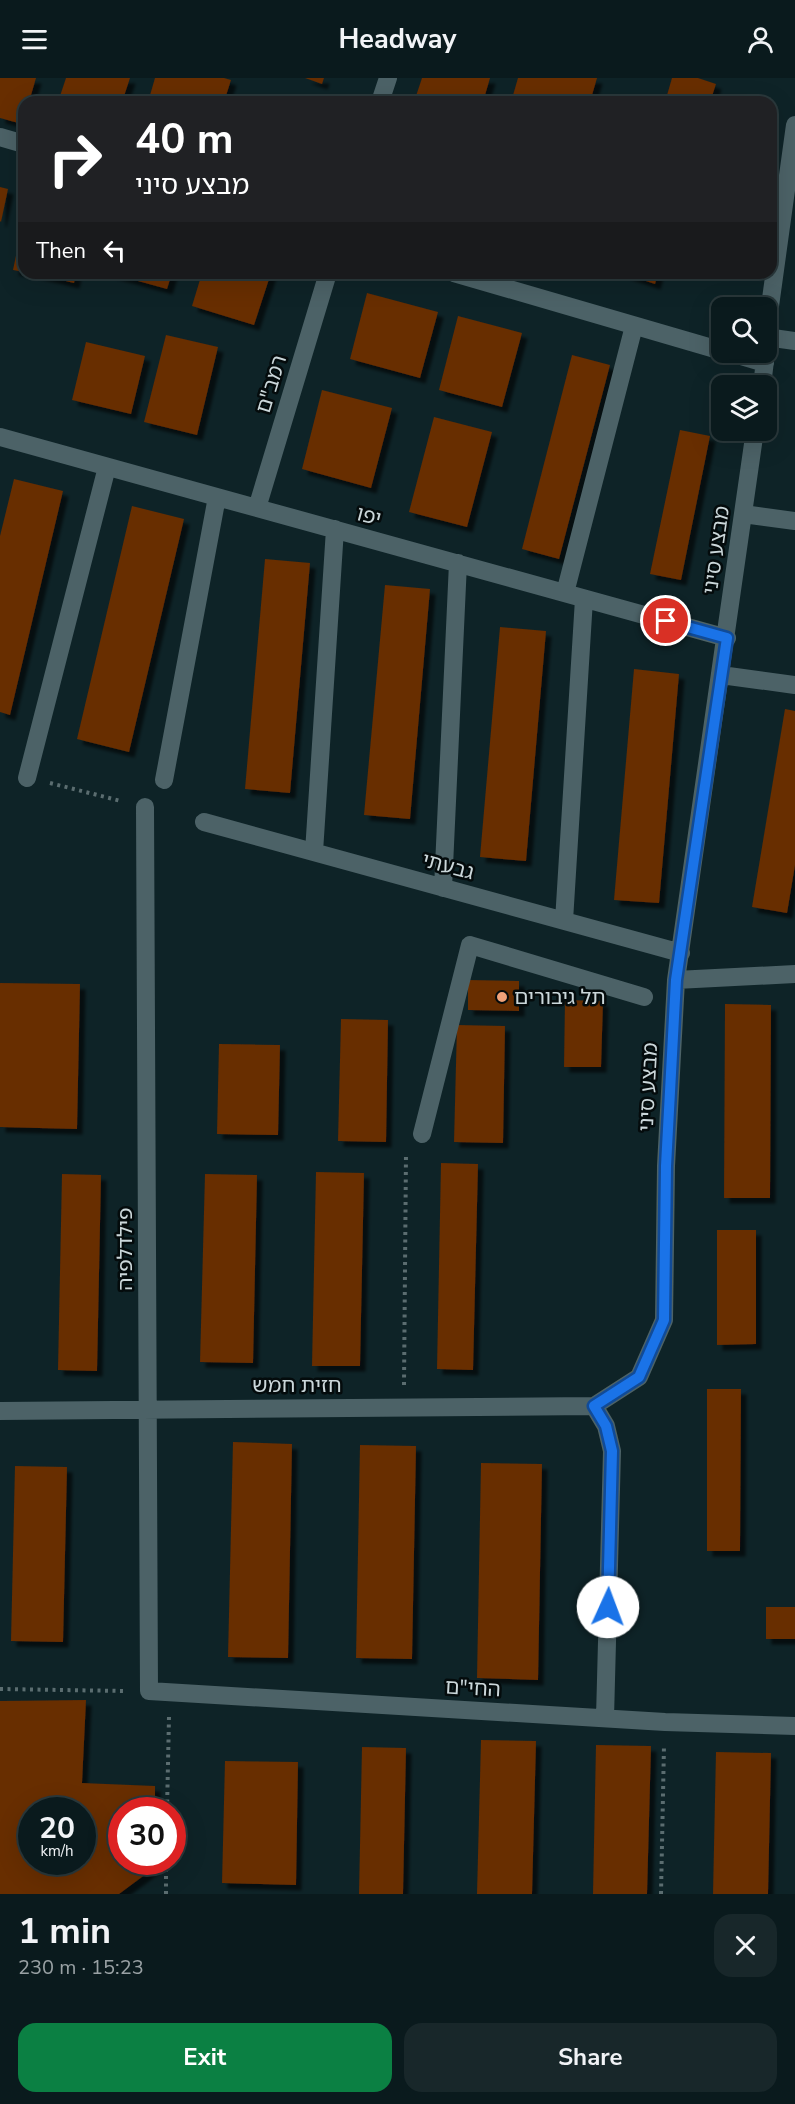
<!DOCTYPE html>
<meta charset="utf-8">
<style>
:root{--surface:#0a1a1d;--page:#18272a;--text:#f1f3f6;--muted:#99a1a4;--line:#2a383b;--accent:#0b8043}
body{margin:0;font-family:"Nunito Sans","Noto Sans Hebrew",sans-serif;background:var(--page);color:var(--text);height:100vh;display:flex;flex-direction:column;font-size:22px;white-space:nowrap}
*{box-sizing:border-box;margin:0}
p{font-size:20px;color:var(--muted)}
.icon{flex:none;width:33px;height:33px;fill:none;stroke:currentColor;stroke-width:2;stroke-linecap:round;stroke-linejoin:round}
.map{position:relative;height:1816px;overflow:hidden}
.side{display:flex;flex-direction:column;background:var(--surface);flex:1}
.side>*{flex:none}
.top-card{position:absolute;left:18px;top:18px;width:759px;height:183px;border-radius:18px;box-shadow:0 6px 24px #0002,0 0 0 2px var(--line);background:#202124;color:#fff;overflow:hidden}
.controls{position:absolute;left:711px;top:219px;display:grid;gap:12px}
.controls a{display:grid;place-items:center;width:66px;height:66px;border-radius:12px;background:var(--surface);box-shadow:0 6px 24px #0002,0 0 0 2px var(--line);font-size:30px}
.speed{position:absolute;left:18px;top:1719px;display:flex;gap:12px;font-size:30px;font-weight:700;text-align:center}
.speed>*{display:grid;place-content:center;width:78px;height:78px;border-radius:50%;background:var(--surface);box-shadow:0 6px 24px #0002,0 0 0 2px var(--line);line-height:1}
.speed small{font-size:15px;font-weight:400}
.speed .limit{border:9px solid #d22;background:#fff;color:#111}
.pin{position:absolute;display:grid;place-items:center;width:51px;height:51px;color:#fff;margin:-26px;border:3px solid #fff;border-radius:50%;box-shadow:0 2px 6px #0007}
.me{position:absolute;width:66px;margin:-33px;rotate:2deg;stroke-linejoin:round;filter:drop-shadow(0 0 4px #0008)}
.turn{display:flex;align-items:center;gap:21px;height:126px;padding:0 18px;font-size:27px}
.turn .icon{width:78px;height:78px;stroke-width:2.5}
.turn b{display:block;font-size:42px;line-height:51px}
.then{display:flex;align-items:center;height:57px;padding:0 18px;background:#0003;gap:12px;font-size:22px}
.round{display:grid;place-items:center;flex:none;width:63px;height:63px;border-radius:18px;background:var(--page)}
.summary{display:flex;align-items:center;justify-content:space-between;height:102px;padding:0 18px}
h1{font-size:36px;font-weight:700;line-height:45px}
.button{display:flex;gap:12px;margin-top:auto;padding:12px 18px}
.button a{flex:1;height:69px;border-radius:18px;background:var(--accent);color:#fff;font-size:24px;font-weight:700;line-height:69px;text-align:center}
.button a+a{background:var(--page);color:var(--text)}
header{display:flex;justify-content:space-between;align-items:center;height:78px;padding:0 18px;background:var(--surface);font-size:27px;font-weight:700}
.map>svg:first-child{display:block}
</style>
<header><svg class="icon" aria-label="menu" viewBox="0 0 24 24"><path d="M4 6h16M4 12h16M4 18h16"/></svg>Headway<svg class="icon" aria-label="person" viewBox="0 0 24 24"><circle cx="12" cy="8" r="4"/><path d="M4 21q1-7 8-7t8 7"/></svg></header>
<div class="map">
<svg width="795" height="1816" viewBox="0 0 795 1816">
<defs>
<filter id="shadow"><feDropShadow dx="5.5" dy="5.5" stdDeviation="1.5" flood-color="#0009"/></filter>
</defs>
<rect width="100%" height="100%" fill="#0e2327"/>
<!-- building -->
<path fill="#672d05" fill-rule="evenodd" filter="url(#shadow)" d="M0,0H36L29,24H24L22,46L0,40Z
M66,0H130L122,24H58Z
M155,0H224L231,2L224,24H148Z
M305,0H324L322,6Z
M422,0H490L483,24H414Z
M518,0H597L590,24H511Z
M672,0H698L716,6L710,24H665Z
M0,109L8,111L1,144L0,143Z
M23,144H24V194L13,192Z
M32,195H76L74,205Z
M109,195H172L167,211Z
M202,195H271L254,247L192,228Z
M622,195H658L655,206Z
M367,215L438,234L420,300L350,281Z
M458,238L522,255L502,329L439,312Z
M166,257L218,269L197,357L144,344Z
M86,264L145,278L131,336L72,322Z
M572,277L610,287L559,481L522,471Z
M322,312L392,330L371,410L302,391Z
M434,339L492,354L467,449L409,434Z
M680,352L710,358L681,502L650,496Z
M14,401L63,413L10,637L0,634V458Z
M132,428L184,441L129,674L77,661Z
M265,481L310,485L290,715L245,711Z
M385,507L430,511L410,741L364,737Z
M500,549L546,553L526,783L480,779Z
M634,591L679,596L659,825L614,822Z
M785,631L795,633V787L787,835L752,829Z
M468,902L519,903V933L468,932Z
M0,905L80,906L77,1051L0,1049Z
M565,922L603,923L601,989H564Z
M725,926L771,927L770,1120H724Z
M341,941L388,942L386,1064L338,1063Z
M457,947L505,948L503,1065L454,1064Z
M219,966L280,967L278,1057L217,1056Z
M441,1085L478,1086L473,1292L437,1291Z
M316,1094L364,1095L360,1288H312Z
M62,1096L101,1097L97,1293L58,1292Z
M205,1096L257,1097L253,1285L200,1284Z
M717,1152H756V1266L717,1267Z
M707,1311H741L740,1473H707Z
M233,1364L292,1366L288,1580L228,1579Z
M360,1367L416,1368L412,1581L356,1580Z
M481,1385L542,1386L538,1602L477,1600Z
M15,1388L67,1389L63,1564L11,1563Z
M766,1529H795V1561H766Z
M86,1622L82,1705L155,1708V1732H122V1784H154V1790L119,1816H0V1623ZM32,1732H82V1784H32Z
M481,1662L536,1663L532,1816H477Z
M596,1667L651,1668L647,1816H593Z
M362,1669L406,1670L403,1816H359Z
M716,1674L771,1675L768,1816H713Z
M225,1683L298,1684L296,1807L222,1805Z"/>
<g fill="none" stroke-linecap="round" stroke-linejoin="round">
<!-- path -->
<path stroke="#5b6d70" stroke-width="4" stroke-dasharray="3 4.5" stroke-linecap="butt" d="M50,705L121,723
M404,1307L406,1075
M0,1611L124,1613
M167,1732L169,1639
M166,1816V1784
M661,1816L664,1667"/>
<!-- minor -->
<path stroke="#4c6267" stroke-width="18" d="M380,24L388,0
M0,59L24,66
M454,195L722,273
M766,257L795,47
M766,259L795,263
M728,274L765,285
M762,308L766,274
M0,359L727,560
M257,430L328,195
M743,436L795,443
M565,515L634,248
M721,597L795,607
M27,700L107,389
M164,702L217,419
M145,729L149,1613L665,1644L795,1648
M204,744L681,875
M314,774L335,451
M443,810L458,485
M564,843L584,521
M676,902L795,896
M422,1056L470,867L644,919
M594,1328L639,1299L664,1242L666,1088L676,902L755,352
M594,1328L606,1348L612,1373L605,1640
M0,1333L594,1328"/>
</g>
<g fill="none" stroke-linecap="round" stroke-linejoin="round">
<defs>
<path id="route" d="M608,1529L612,1373L606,1348L594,1328L639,1299L664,1242L666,1088L676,902L727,560L666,543"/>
</defs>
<!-- route casing -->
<use href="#route" stroke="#114b97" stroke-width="15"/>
<!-- route -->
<use href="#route" stroke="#1a73e8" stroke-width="10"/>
</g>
<!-- markers -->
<circle fill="#f0a279" stroke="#040b0c" stroke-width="2" cx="502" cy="919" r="6"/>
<g text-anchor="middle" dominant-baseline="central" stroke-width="5" stroke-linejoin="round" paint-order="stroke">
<!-- street labels -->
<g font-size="21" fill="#cbd7da" stroke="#040b0c">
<text transform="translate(271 306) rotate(-73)">רמב"ם</text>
<text transform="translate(369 438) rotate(15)">יפו</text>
<text transform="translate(716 472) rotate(-82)">מבצע סיני</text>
<text transform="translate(448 788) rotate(15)">גבעתי</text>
<text transform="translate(648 1009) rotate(-87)">מבצע סיני</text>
<text transform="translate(125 1171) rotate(-90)">פילדלפיה</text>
<text x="297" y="1307">חזית חמש</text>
<text transform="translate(473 1610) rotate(3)">החי"ם</text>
</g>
<!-- poi labels -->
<g font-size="21" fill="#cbd7da" stroke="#040b0c" text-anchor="start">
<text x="514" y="919">תל גיבורים</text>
</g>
</g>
</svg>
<div class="controls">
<a><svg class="icon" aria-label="search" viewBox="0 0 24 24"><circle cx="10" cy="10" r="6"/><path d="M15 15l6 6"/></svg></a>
<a><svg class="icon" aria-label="layers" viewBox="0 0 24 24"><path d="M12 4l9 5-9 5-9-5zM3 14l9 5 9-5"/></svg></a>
</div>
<div class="speed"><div>20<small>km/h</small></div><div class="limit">30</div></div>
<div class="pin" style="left:666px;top:543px;background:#d93025"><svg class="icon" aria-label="arrive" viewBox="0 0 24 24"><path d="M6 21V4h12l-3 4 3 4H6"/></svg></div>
<svg class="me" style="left:608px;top:1529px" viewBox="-20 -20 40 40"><circle r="19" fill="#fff"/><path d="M0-13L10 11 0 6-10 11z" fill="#1a73e8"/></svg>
<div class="top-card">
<div class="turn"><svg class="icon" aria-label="right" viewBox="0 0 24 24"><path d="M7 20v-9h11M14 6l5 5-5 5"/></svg><div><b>40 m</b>מבצע סיני</div></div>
<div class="then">Then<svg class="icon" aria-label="left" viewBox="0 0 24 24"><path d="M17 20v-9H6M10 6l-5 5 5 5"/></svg></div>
</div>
</div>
<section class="side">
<div class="summary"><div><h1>1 min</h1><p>230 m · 15:23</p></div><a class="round"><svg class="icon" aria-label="close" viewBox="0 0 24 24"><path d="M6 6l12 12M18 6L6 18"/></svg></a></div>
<div class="button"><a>Exit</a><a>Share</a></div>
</section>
